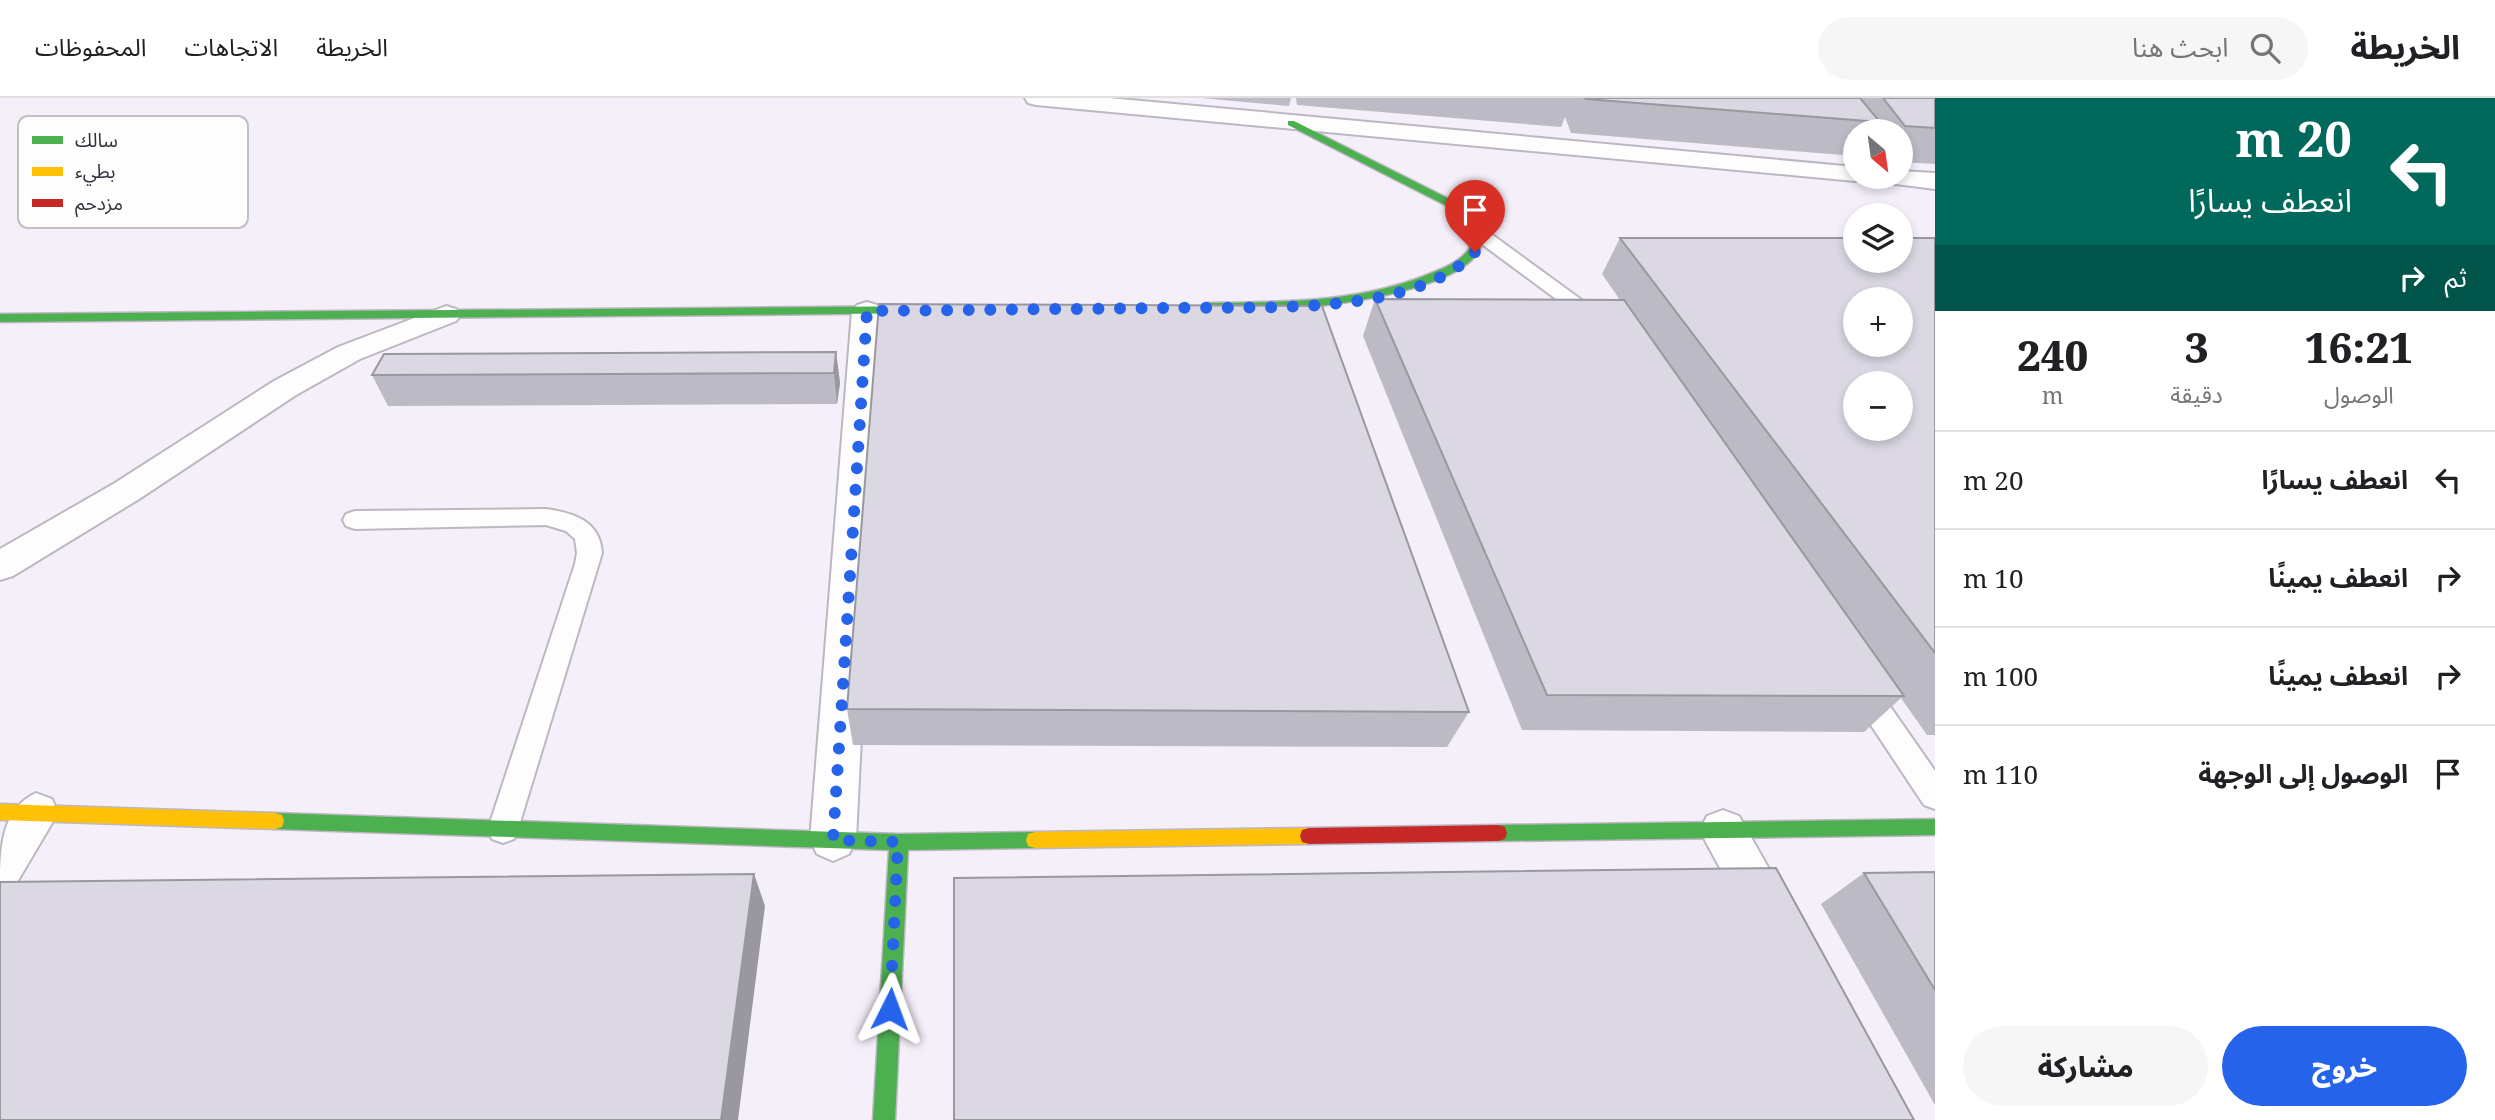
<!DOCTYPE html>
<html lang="ar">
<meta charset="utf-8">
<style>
:root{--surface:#fff;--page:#f6f6f6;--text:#202124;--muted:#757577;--line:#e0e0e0;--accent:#2563eb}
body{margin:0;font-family:"Noto Serif","Noto Sans Arabic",serif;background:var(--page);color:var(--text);direction:rtl;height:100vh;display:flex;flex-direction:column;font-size:26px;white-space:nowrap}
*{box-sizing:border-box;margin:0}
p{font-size:23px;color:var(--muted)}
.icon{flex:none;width:38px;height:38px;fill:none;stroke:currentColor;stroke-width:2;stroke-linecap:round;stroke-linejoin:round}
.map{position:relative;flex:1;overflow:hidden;direction:ltr}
.side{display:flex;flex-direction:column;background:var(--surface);width:560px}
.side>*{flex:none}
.hud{background:#00695c;color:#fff;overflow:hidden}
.needle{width:46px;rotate:151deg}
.controls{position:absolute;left:1843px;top:21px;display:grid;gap:14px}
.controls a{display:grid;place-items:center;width:70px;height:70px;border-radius:50%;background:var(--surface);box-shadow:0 4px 10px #0003;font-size:35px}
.pin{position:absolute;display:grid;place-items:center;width:60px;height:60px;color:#fff;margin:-72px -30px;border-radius:50% 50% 50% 0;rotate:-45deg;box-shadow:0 0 7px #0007}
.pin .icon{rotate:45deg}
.me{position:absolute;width:77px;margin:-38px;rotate:3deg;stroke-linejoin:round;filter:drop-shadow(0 0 5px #0008)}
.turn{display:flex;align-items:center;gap:24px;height:147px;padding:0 28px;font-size:32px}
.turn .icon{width:91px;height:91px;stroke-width:2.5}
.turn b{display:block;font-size:49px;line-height:60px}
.then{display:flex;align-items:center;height:66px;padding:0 28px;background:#0003;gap:14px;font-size:26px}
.eta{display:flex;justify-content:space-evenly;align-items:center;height:119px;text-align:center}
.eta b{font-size:42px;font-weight:800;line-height:49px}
.action{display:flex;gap:14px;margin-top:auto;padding:14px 28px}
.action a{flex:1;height:80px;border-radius:42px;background:var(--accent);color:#fff;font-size:28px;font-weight:800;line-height:80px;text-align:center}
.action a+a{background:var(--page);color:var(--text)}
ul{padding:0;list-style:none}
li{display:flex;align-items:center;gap:21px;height:98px;padding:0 28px;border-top:2px solid var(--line)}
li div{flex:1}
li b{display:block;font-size:26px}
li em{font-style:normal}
header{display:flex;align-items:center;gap:42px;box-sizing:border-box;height:98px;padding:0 35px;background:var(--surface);border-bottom:2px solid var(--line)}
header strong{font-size:33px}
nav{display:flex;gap:38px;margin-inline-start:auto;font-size:24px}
.search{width:490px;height:63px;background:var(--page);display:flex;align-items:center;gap:18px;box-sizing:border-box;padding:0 24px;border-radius:38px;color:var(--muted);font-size:26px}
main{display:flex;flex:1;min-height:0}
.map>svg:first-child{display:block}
</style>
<header>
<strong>الخريطة</strong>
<div class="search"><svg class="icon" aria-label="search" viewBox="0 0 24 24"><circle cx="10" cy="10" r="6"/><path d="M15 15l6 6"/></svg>ابحث هنا</div>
<nav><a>الخريطة</a><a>الاتجاهات</a><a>المحفوظات</a></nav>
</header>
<main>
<section class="side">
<div class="hud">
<div class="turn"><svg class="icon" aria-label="left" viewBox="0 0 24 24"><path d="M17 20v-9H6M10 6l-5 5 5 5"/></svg><div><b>20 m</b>انعطف يسارًا</div></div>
<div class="then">ثم<svg class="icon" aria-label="right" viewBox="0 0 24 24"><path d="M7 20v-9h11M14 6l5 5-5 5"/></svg></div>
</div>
<div class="eta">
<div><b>16:21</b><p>الوصول</p></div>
<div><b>3</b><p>دقيقة</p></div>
<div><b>240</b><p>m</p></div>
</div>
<ul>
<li><svg class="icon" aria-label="left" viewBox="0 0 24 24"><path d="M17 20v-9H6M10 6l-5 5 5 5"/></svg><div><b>انعطف يسارًا</b></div><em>20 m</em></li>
<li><svg class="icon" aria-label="right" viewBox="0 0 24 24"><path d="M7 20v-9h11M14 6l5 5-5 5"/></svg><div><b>انعطف يمينًا</b></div><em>10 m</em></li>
<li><svg class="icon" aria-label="right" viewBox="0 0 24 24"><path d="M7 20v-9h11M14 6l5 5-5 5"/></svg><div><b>انعطف يمينًا</b></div><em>100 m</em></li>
<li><svg class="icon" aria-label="arrive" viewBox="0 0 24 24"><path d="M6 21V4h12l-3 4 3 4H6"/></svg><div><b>الوصول إلى الوجهة</b></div><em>110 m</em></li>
</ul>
<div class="action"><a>خروج</a><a>مشاركة</a></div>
</section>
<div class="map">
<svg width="1935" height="1022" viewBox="0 0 1935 1022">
<rect width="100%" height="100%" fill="#f5effa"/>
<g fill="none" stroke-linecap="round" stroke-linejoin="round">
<defs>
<path id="lane" d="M1477,129L1483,130L1605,219L1608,223L1605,227H1591L1471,138L1468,134Z
M546,411C574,415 600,423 602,455L518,731L514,741L503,745L492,741L488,731L575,466L577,455L575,441L566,433L546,427L355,431L346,428L343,422L346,416L355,413Z
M1861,578L1871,581L1935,673V711L1924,707L1851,597L1847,589L1851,581Z"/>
<path id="street" d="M1025,0H1109L1855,69V79H1866L1855,83L1036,7L1028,5Z
M1900,73L1935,75V91L1880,84L1877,79H1900Z
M867,204L877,207L882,213L856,742L849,756L833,763L817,756L810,742L852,213L857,207Z
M446,208L456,211L461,217L456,223L360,261L296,297L139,401L13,478L0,482V451L115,385L274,283L338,249Z
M36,695L52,701L58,715L16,786L0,792C0,754 0,711 36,695Z
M1723,712L1739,718L1794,815L1787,831L1770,838L1753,831L1707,746L1700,732L1707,718Z"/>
<path id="fast" d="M1288,23H1294L1459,106C1468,115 1481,127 1482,141C1482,202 1247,220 1203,212V206L1207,205C1284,204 1362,205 1434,174C1447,169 1460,163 1469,151C1473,133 1463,122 1451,110L1288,27Z
M930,208L934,209V215L0,224V216Z
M275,715L899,736L1035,734L1042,736L1044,742L1042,748L1035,750L908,752L895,1022H873L889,752L275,731L268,729L266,723L268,717Z
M1935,721V737L1498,743L1491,741L1489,735L1491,729L1498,727Z"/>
<path id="slow" d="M0,706L275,715L282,717L284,723L282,729L275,731L0,722Z
M1309,730L1316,732L1318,738L1316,744L1309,746L1035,750L1028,748L1026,742L1028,736L1035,734Z"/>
<path id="jam" d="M1498,727L1505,729L1507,735L1505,741L1498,743L1309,746L1302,744L1300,738L1302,732L1309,730Z"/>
</defs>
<!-- lane casing -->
<use href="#lane" stroke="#bdb7c1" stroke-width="4"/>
<!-- street casing -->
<use href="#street" stroke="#bdb7c1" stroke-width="4"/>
<!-- fast casing -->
<use href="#fast" stroke="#bdb7c1" stroke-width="3"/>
<!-- slow casing -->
<use href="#slow" stroke="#bdb7c1" stroke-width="3"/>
<!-- jam casing -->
<use href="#jam" stroke="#bdb7c1" stroke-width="3"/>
<!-- lane -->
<use href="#lane" fill="#fefdfe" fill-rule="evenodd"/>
<!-- street -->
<use href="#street" fill="#fefdfe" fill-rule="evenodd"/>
<!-- fast -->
<use href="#fast" fill="#4caf50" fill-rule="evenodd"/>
<!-- slow -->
<use href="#slow" fill="#ffc107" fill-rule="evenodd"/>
<!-- jam -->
<use href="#jam" fill="#c62828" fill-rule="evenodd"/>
</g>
<!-- wall -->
<path fill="#bcbac4" d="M1201,0H1291L1289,8Z
M1296,0H1935V66L1900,64V33H1855V58L1571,35L1565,19L1561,29L1297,7Z
M1620,140H1935V637H1927L1901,600L1864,634L1522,632L1363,238L1375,201L1620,202L1602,176Z
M836,254L840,285L837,306L388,308L372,277Z
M847,611L1469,614L1447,649L853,647Z
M1935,774V1007L1821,806L1864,775Z"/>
<!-- shaded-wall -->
<path fill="#9997a0" d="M836,254L840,285L837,306L834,275Z
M754,776L765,808L738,1022H721Z"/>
<!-- building -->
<path fill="#dbd8e4" stroke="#9997a0" stroke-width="2" fill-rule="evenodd" d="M1585,0H1860L1880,24L1586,1Z
M1883,0H1935V30L1905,28Z
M1620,140H1855V163H1900V140H1935V555ZM1855,201H1900V247H1855ZM1855,285H1900V331H1855Z
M1375,201L1624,202L1904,598L1547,597Z
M879,206L1322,208L1469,614L847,611Z
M836,254L834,275L372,277L384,256Z
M1776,770L1914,1022H954V780Z
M1935,774V892L1864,775Z
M754,776L721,1022H0V784Z"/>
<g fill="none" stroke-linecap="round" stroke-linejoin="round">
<!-- route -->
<path stroke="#2563eb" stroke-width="12" stroke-dasharray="0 21.6" d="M890,911L898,744L833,742L867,213C967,212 1067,211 1166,210C1230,209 1301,212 1364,202C1402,196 1448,183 1475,154"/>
</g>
<!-- legend -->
<rect x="18" y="18" width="230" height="112" rx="10" fill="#fdfdfd" stroke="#c1bfc3" stroke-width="2"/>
<rect x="32" y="38" width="31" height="8" fill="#4caf50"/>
<rect x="32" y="69" width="31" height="9" fill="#ffc107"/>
<rect x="32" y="101" width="31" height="8" fill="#c62828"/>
<g font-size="19" fill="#362f3b">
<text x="75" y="49">سالك</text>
<text x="75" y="80">بطيء</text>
<text x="75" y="112">مزدحم</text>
</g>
</svg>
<div class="controls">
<a><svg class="needle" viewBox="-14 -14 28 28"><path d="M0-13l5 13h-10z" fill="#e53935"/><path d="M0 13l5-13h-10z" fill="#757577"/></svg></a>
<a><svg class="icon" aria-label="layers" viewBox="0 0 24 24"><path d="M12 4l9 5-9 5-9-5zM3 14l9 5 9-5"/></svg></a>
<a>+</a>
<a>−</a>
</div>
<div class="pin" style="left:1475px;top:154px;background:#d93025"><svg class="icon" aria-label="arrive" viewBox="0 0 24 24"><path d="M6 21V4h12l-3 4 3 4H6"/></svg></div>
<svg class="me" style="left:890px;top:911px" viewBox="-20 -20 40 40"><path d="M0-17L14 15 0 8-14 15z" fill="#2563eb" stroke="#fff" stroke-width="4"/></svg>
</div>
</main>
